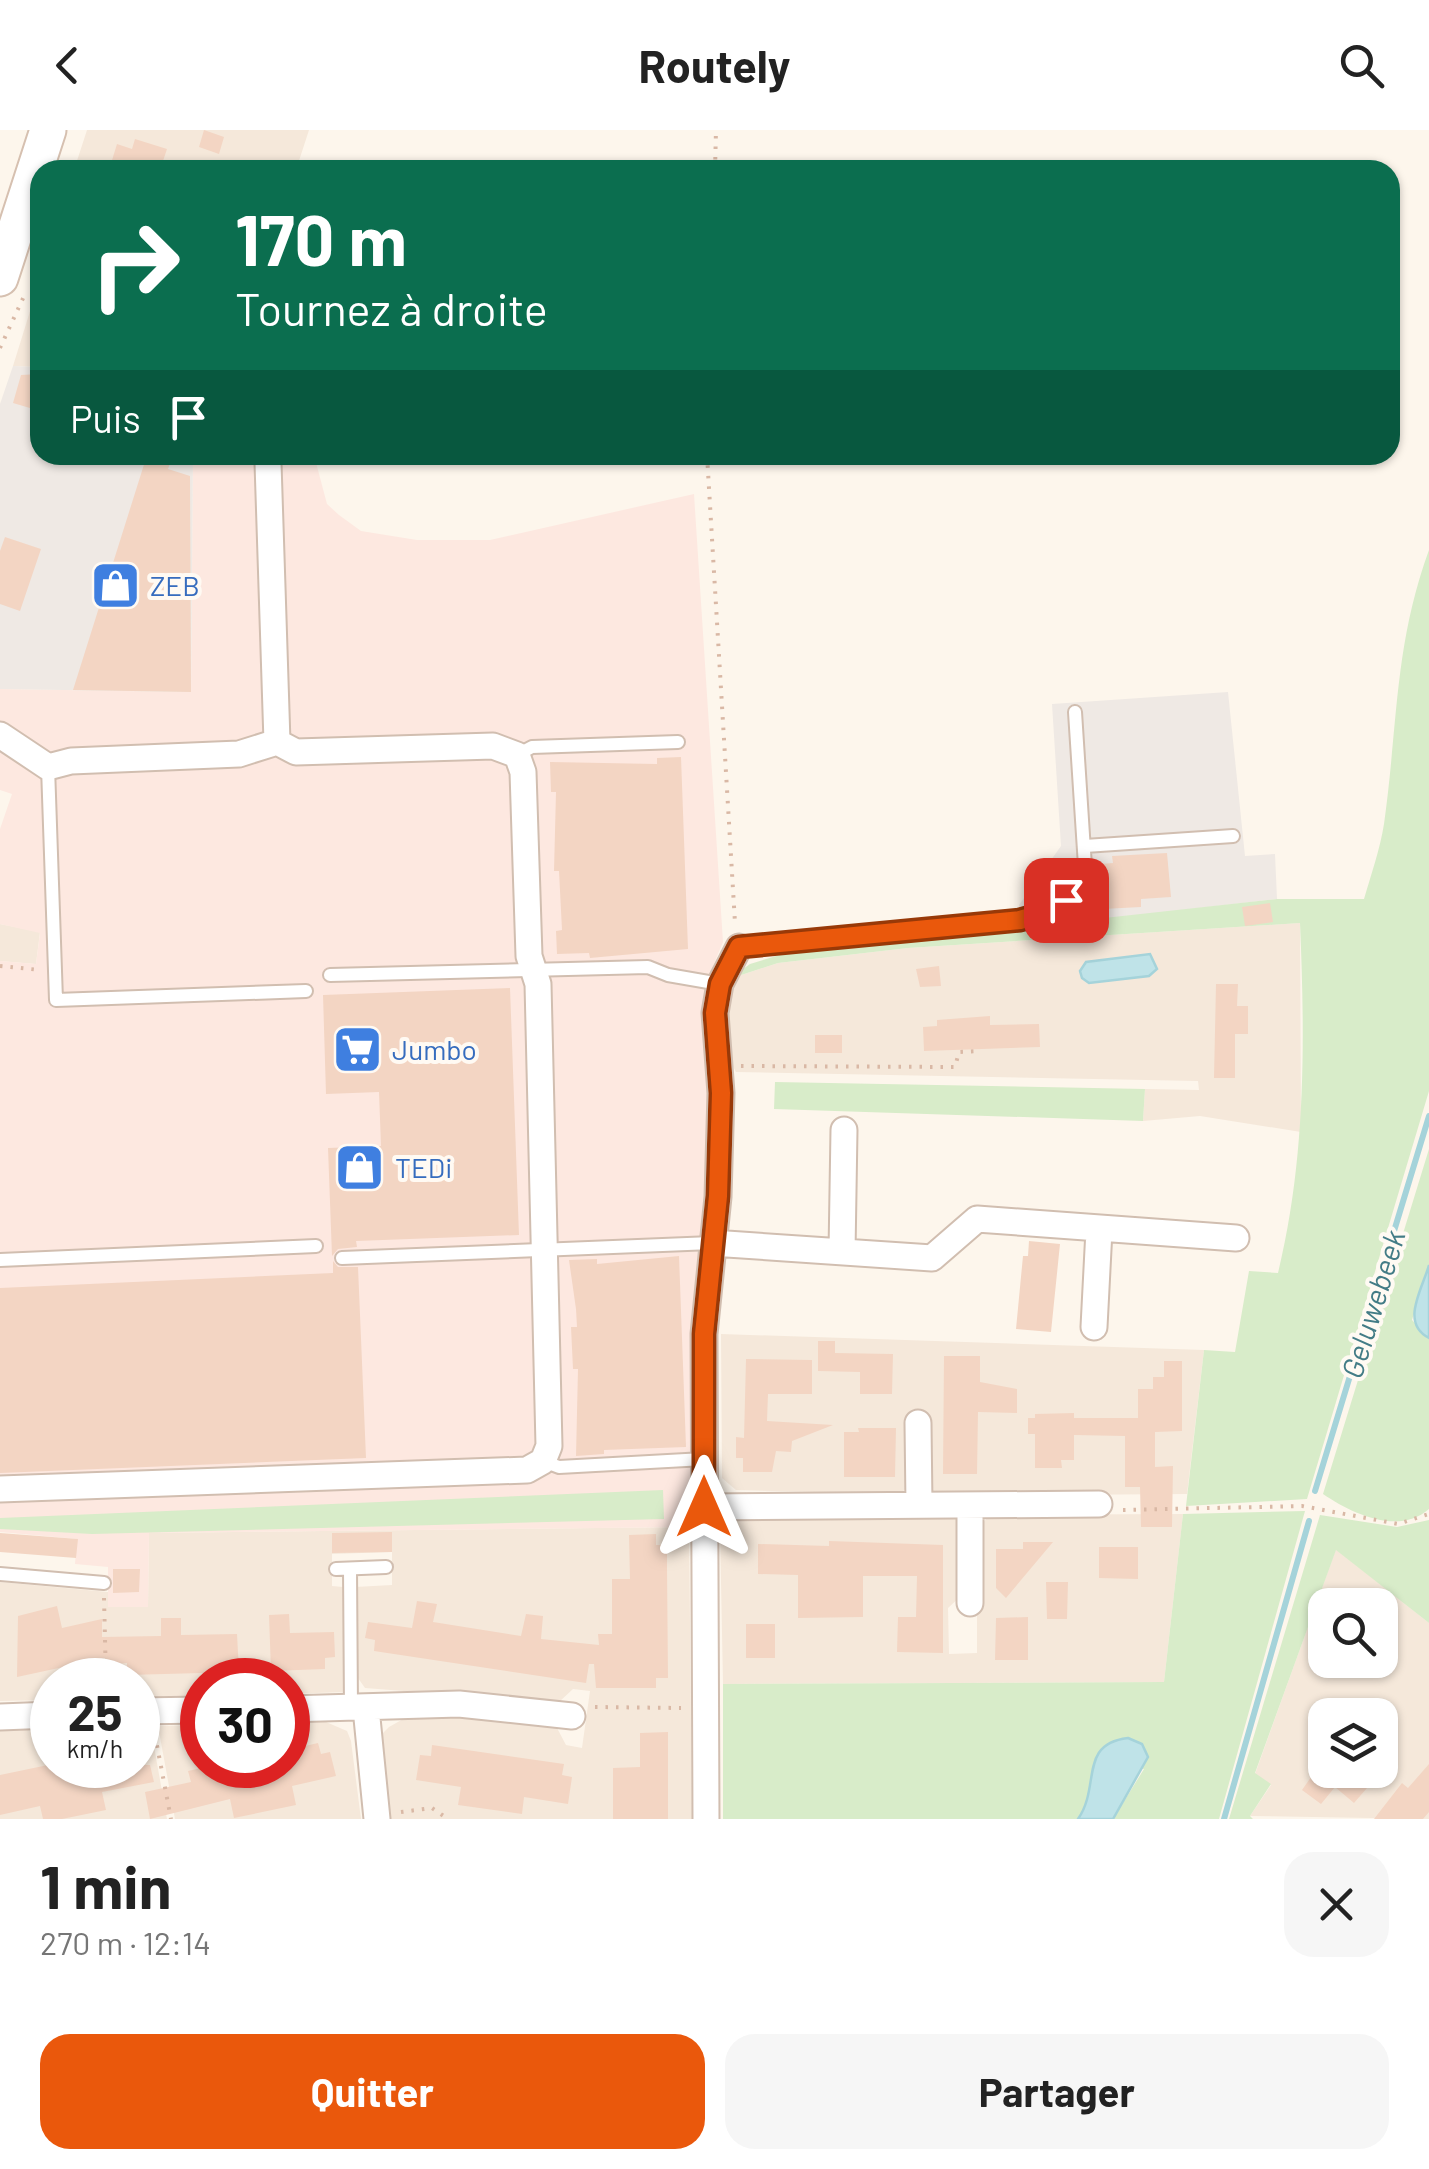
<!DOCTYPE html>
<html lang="fr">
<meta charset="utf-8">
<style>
:root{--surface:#fff;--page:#f6f6f6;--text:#222;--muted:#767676;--accent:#ea580c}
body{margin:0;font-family:Barlow,sans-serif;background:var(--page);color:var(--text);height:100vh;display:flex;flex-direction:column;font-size:38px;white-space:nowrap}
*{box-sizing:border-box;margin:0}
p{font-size:32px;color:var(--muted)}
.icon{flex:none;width:55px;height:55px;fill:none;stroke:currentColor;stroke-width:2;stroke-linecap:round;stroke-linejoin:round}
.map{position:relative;height:1689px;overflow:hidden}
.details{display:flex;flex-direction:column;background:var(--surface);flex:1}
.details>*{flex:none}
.top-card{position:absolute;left:30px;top:30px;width:1370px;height:305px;border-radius:30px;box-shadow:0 2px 8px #0004;background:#0b6e4f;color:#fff;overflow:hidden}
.buttons{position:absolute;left:1308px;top:1458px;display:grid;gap:20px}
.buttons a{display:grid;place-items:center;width:90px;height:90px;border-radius:20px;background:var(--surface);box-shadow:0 2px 8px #0004;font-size:50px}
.speed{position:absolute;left:30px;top:1528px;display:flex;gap:20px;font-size:50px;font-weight:700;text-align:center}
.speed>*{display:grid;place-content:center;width:130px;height:130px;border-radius:50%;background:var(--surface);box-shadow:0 2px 8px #0004;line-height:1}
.speed small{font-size:25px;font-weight:400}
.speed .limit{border:15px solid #d22;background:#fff;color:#111}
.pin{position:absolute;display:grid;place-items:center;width:85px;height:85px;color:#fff;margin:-42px;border-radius:20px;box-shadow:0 5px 15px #0006}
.me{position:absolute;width:110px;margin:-55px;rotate:0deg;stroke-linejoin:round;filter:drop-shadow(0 0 8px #0008)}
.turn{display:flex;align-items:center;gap:35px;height:210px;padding:0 40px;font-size:45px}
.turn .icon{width:130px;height:130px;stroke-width:2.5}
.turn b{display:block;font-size:70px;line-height:85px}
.then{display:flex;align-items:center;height:95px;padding:0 40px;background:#0003;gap:20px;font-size:38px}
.round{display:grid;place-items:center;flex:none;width:105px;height:105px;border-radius:30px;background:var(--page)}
.headline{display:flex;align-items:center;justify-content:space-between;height:170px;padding:0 40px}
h1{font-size:60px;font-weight:700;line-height:75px}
.cta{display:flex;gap:20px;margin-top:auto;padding:20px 40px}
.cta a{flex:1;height:115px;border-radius:30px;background:var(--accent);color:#fff;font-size:40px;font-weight:700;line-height:115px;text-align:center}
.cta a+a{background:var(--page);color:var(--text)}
header{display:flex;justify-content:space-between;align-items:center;height:130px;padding:0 40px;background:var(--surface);font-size:45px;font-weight:700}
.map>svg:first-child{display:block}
</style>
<header><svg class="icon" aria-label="back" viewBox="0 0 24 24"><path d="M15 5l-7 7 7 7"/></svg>Routely<svg class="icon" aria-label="search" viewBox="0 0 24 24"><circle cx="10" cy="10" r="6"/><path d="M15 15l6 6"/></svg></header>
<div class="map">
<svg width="1429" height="1689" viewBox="0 0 1429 1689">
<rect width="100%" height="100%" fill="#fdf6ec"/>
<!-- residential -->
<path fill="#f5e8da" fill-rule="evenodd" d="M87,0H309L296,40H74Z
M40,149V237L13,236Z
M1300,793L1301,1002L1200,986L1143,991L1145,959L1199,960L1198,951L736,942L729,929V849L778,833L908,818Z
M0,794L40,802L36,834L0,831Z
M721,1204L1204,1220L1187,1364L935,1366L925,1354V1293L930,1286L905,1287L912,1294V1353L900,1364L736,1360L722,1348Z
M1183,1384L1164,1552L723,1554L720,1401L734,1387L938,1385L956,1389L963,1403L961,1466L948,1478L949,1524L977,1523V1399L990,1385Z
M689,1397L692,1689H388L381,1605L389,1597L405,1588L460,1587L557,1598L566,1615L582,1618L590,1561L573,1559L558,1573L365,1558L358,1548L355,1457L392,1455V1422L332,1424V1456L343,1457L344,1562L288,1564V1550H202V1567L138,1569V1550H52V1570L0,1571V1452L108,1462L109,1477L148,1476L149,1403Z
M1336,1419L1429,1493V1689L1250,1686L1271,1655L1255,1644ZM1325,1475H1380V1530H1325ZM1325,1585H1380V1640H1325Z
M326,1592L347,1601L351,1611L361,1689H175L158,1596L202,1595V1635H288V1593Z
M138,1594H150L167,1689H0V1596L52,1595V1635H138Z"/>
<!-- commercial -->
<path fill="#fde8e0" d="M193,325H314L327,374L339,385L361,401L417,410H490L694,364L723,812L705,855L704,914L711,983L694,1205L689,1397L149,1403L148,1477H108V1437L75,1434L77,1409L0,1402V831L36,834L40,803L0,794V699L12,664L0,660V559L191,562Z"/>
<!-- industrial -->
<path fill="#efe9e4" d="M13,236L40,237V325H193L191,562L0,559V274Z
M1228,562L1245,726L1275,724L1277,769L1021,799L1019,775L1061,716L1052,574Z"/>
<!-- green -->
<path fill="#d8ecc9" d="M1429,420V961L1307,1369L1186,1376L1204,1220L1235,1222L1249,1141L1278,1143C1306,1028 1305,911 1300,793L908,818L778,833L729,849L750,834L786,823L1277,769H1364C1371,745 1380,719 1384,694C1398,595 1394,516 1429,420Z
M775,952L1145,959L1143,991L774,979Z
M1429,1019V1135L1412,1190L1429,1208V1379C1398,1406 1351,1383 1323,1364Z
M663,1360L664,1389L92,1404L0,1399V1388Z
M1305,1381L1219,1689H1113L1144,1639L1093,1633L1091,1670L1078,1689H723V1554L1164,1552L1183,1384Z
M1320,1385L1397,1397L1429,1390V1493L1336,1420L1255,1643L1271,1654L1250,1686L1253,1689H1229Z"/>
<!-- water -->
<path fill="#bfe3e8" stroke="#a5d3da" stroke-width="2.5" d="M1150,824L1157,839L1149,846L1089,853L1082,848L1080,841L1086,832Z
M1429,1135V1208C1400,1193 1422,1160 1429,1135Z
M1128,1608L1142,1614L1148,1627L1113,1689H1078C1101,1656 1078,1614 1128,1608Z"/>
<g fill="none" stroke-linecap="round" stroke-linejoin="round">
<!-- stream -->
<path stroke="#a5d3da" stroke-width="6" d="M1315,1361L1429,986
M1224,1689L1309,1391"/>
</g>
<!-- building -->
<path fill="#f3d5c3" d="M204,0L224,7L219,24L199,17Z
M135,9L167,19L160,40H109L117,14L132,19Z
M40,244V281L13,273L21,245Z
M147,325H173L168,339L190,346L191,562L73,560Z
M5,407L41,419L20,481L0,474V421Z
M681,627L688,819L590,828L589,823L557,824L556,801L562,800L559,741H554L556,662H551L550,632L657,634V628Z
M1167,723L1171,767L1141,769V777L1103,779L1100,734L1113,733L1112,726Z
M1270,773L1273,792L1245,796L1242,777Z
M939,836L941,856L920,857L916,839Z
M1216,854H1238L1237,876H1248V904H1235V948H1214Z
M510,858L519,1105L356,1111L357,1117L338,1119L332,1126L328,1018L381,1016L379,962L326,964L323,865Z
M990,886V895L1039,894L1040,917L924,921L923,897L937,896V890Z
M815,905H842V923H815Z
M1029,1111L1060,1114L1051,1202L1016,1199L1023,1126H1028Z
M679,1126L686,1317L604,1320V1324L576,1326L578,1239H573L571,1197H577L576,1179L569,1130L597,1129V1134Z
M333,1131L338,1137H358L366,1328L0,1343V1158L333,1143Z
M818,1211H835V1223L893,1224L892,1264H860V1242L818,1241Z
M944,1226H980V1252L1017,1259V1283L978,1282L977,1344H943Z
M746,1229L812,1230V1264H768L767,1291L833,1295L792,1311L791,1322L776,1321L772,1342H743V1328H736V1307L744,1308Z
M1164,1231H1182V1301L1155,1302V1337L1173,1336L1172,1397H1141L1140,1357H1125V1306L1074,1305V1330H1061L1062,1338H1035V1304H1028V1288H1035V1284L1074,1283V1288H1138V1259H1153V1247H1164Z
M858,1298H896L895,1347H844V1302H859Z
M392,1402V1422L332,1423V1403Z
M0,1403L78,1409L76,1428L0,1422Z
M656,1404V1415H667V1438L668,1548H656V1558H596L594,1534H589L586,1553L374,1521L375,1510L365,1508L368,1492L412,1498L417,1471L437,1474L433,1492L521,1506L526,1484L543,1486L541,1509L599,1515L598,1504H612V1449H630L629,1405Z
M829,1411L943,1415V1523L897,1522L898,1487H916L917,1446H863V1487L798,1488V1445L758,1444V1414L829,1416Z
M1023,1412H1053L1006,1468L996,1458V1419H1023Z
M1099,1417H1138V1449L1099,1448Z
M113,1439H140L139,1462L113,1463Z
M1046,1452H1068L1067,1489H1047Z
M57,1476L62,1498L102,1489V1507L161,1506V1488H181V1505L237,1504L239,1542L127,1545V1533L105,1535V1528L17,1547L18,1486Z
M289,1484L290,1503L334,1502L335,1527L325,1528V1539L271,1541L269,1485Z
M1028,1487V1530H995L996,1488Z
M746,1494H775V1528H746Z
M668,1602V1689H613V1638L640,1637V1603Z
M318,1613L321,1624L330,1622L336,1646L292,1656L296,1675L234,1688L230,1669L150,1689L145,1662L191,1652L188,1641L215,1635H288V1620Z
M432,1615L564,1634L562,1645L572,1647L568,1674L524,1667L522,1684L458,1675L461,1657L416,1650L420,1625L431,1626Z
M1429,1634V1682L1423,1689H1374L1402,1653L1408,1658Z
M48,1635H150L154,1652L102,1662L106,1680L62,1689H43L40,1676L0,1685V1645Z
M1316,1640H1348L1367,1658L1354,1673L1335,1657L1321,1674L1302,1660Z"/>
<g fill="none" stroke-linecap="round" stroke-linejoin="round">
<defs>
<path id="lane" d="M517,625L532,617L678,612
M48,637L56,870L306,861
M1085,716L1233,706
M739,817L1020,790C1053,784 1076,768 1085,736L1075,582
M330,845L648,837L668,845L720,854
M342,1128L712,1113
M0,1130L316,1116
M543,1331L559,1337L704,1329
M336,1439L386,1437
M350,1439L351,1578
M0,1444L104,1453"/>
<path id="street" d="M268,333L277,612
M0,605L48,637L71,631L239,624L277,612L296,622L493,616L517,625L523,642L529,826L538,854L549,1316L543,1331L527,1340L0,1359
M712,1113L932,1128L977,1089L1236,1108
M842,1122L844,1000
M1094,1197L1099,1100
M918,1293L919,1375
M970,1375V1473
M704,1377L1099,1374
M366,1578L377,1689
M288,1579L459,1574L572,1586
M138,1581L202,1580
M0,1587L52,1585
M706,1689L704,1204L718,1067L721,963L715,883L720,854L739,817"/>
<path id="secondary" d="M0,148L48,0"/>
</defs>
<!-- lane casing -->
<use href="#lane" stroke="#d1beb0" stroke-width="16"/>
<!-- street casing -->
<use href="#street" stroke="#d1beb0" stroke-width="29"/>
<!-- secondary casing -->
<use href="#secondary" stroke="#d6c0b0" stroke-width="39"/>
<!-- path -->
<path stroke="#d9b8a5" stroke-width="4" stroke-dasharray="2.5 8" stroke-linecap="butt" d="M715,40L716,0
M0,218L25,164
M707,325L735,793
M0,836L40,840
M741,936L955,937L959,922L979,921
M1123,1380L1302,1376L1398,1394L1429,1384
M104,1468L106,1550
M595,1577L681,1578
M155,1605L171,1689
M401,1682L432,1678L448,1689"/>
<!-- lane -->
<use href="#lane" stroke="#fff" stroke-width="12"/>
<!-- street -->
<use href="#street" stroke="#fff" stroke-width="25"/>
<!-- secondary -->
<use href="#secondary" stroke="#fff" stroke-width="35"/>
</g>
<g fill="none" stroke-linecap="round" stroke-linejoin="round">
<defs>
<path id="route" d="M704,1377V1204L718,1066L721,963L715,883L720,854L739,817L1020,790L1051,781L1066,770"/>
</defs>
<!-- route casing -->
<use href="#route" stroke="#983908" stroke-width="25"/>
<!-- route -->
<use href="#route" stroke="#ea580c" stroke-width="18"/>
</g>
<!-- icons -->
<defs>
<symbol id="shop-square" viewBox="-11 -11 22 22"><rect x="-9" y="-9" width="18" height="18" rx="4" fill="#3f7fe0" stroke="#fffaf3"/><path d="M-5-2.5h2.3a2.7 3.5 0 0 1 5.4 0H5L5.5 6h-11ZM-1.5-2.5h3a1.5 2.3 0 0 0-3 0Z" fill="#fff"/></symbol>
<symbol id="supermarket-square" viewBox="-11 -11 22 22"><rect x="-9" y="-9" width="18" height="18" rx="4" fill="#3f7fe0" stroke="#fffaf3"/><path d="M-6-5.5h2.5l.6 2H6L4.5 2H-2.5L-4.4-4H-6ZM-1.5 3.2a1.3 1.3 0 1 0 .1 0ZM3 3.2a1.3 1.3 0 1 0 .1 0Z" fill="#fff"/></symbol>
</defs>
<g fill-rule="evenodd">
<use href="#shop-square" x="88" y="428" width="55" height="55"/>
<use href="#supermarket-square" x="330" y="892" width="55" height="55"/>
<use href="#shop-square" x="332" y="1010" width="55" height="55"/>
</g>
<g text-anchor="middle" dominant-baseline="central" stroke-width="8" stroke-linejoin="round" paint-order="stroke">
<!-- shop labels -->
<g font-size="28" fill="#366cbe" stroke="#fffaf3" text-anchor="start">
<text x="150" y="455">ZEB</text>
<text x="392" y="919">Jumbo</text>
<text x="395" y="1037">TEDi</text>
</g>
<!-- water labels -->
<g font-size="30" font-style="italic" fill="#437c86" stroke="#fffaf3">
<text transform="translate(1372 1174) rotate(-73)">Geluwebeek</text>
</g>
</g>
</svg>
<div class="buttons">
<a><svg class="icon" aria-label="search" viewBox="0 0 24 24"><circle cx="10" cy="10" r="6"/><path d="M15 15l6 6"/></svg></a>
<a><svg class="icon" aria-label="layers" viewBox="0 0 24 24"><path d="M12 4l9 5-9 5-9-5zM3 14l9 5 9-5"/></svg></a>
</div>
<div class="speed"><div>25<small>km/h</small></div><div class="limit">30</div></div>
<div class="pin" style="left:1066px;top:770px;background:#d93025"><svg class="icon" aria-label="arrive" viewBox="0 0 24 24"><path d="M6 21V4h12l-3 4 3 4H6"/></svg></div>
<svg class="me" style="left:704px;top:1377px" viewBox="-20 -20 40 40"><path d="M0-17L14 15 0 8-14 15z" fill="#ea580c" stroke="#fff" stroke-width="4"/></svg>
<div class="top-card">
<div class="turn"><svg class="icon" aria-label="right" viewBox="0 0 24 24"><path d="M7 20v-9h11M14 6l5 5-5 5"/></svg><div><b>170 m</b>Tournez à droite</div></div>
<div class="then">Puis<svg class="icon" aria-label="arrive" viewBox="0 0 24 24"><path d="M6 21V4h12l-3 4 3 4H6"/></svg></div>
</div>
</div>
<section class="details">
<div class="headline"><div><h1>1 min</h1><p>270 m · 12:14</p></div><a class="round"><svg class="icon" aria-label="close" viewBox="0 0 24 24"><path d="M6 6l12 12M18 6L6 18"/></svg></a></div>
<div class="cta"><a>Quitter</a><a>Partager</a></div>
</section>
